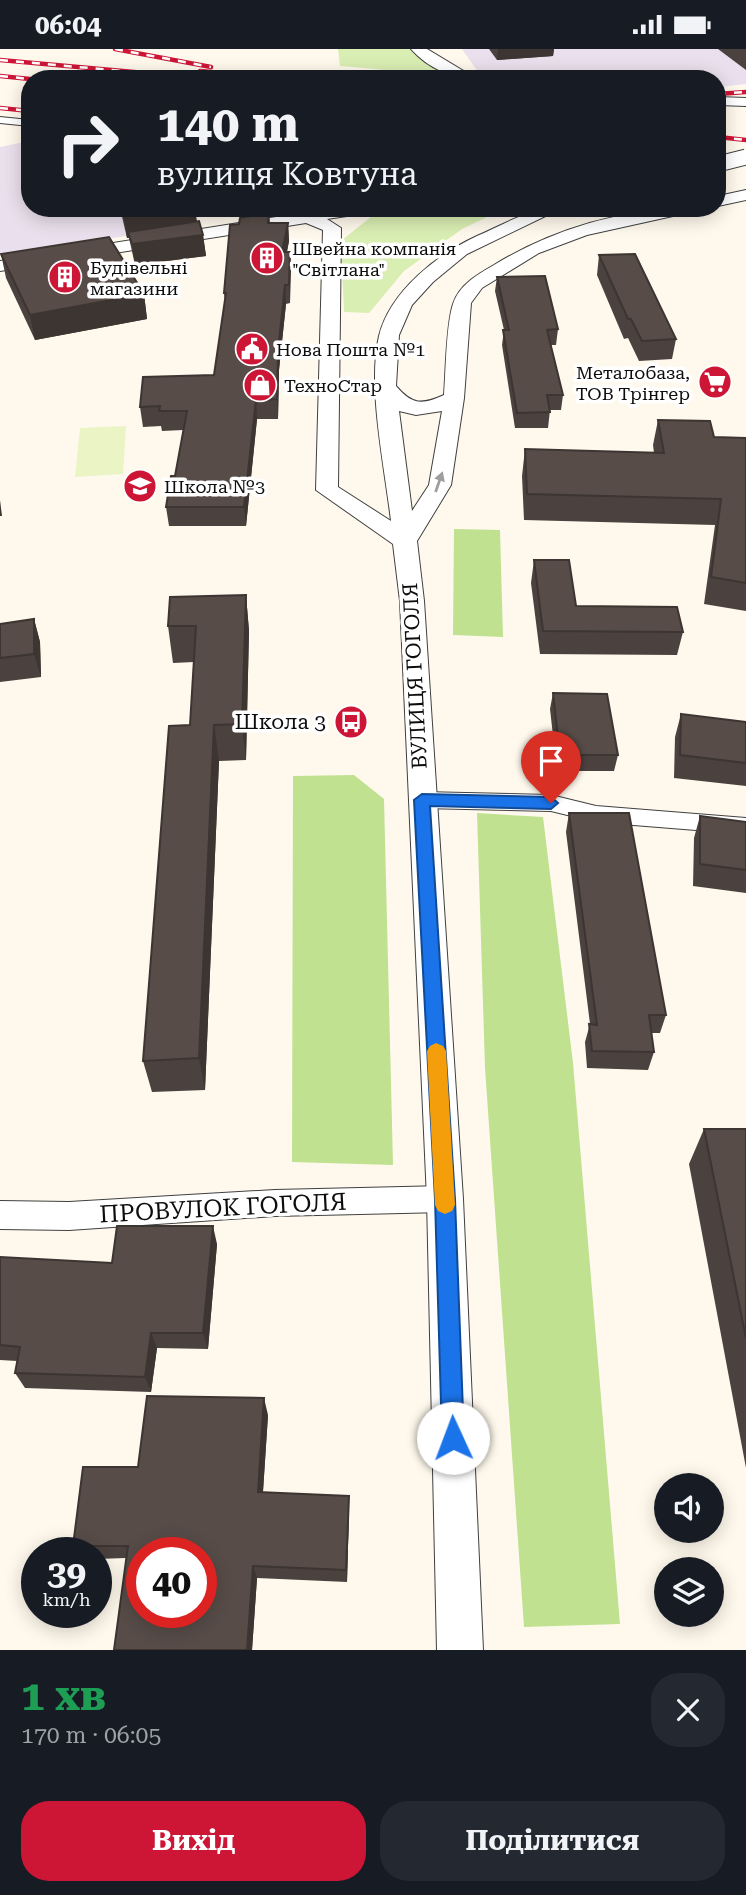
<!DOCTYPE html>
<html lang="uk">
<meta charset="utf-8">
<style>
:root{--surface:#171b24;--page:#242831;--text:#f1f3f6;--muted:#9ea1a6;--accent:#cd1536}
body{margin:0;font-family:"Roboto Serif",serif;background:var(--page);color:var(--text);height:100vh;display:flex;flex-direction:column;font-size:26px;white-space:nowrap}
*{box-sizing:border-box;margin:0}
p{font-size:23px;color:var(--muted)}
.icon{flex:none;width:38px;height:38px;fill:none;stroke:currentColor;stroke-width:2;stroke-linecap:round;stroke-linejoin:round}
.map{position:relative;height:1601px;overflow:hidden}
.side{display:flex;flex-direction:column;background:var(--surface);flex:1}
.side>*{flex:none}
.top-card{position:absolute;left:21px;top:21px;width:705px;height:147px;border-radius:28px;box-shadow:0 4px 18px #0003;background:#171b24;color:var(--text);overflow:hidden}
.buttons{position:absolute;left:654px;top:1424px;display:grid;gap:14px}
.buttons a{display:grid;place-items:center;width:70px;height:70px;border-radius:50%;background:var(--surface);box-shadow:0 4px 18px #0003;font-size:35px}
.speed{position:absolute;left:21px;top:1488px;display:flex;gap:14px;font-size:35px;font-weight:700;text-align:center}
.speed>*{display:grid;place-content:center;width:91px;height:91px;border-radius:50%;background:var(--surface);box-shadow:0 4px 18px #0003;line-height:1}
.speed small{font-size:18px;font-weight:400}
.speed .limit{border:10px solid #d22;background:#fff;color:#111}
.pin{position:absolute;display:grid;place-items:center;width:60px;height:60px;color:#fff;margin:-72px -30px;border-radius:50% 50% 50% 0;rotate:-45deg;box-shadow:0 0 7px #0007}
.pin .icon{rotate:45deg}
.me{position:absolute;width:77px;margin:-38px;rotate:358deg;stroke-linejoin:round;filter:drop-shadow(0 0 5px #0008)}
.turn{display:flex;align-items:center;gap:24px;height:147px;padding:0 21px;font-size:32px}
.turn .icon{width:91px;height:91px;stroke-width:2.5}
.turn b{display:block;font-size:49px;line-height:60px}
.round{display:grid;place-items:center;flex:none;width:74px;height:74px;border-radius:28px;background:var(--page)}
.summary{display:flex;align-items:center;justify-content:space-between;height:119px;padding:0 21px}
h1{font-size:42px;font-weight:700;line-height:52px;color:#1e9e55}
.cta{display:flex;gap:14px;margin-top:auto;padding:14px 21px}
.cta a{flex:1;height:80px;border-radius:28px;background:var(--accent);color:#fff;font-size:28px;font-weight:700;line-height:80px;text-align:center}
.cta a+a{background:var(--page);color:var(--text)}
.status{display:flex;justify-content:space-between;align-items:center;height:49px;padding:0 35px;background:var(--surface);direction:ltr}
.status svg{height:19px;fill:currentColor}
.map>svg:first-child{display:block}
</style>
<div class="status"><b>06:04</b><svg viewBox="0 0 49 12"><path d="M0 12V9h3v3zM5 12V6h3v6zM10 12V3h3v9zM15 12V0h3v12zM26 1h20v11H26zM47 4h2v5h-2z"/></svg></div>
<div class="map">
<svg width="746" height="1601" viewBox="0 0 746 1601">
<rect width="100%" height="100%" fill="#fff9ed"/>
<!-- industrial -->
<path fill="#eae0ed" d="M462,0H746V35L718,38V30H568L478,23Z
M30,88V159H154L127,187L0,205V98L24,93Z"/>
<!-- green -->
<path fill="#d9eeb2" d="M338,0H409L440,22L420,24L340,17Z
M382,159H506L462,180L404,222L369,264L344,263L341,192Z"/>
<!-- forest -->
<path fill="#bfe190" d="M454,480L500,481L503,588L453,586Z
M354,726L384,750L393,1116L292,1113L293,727Z
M477,764L543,768L573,1014L620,1575L524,1578L485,1019Z"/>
<!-- pitch -->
<path fill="#eaf4c5" d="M126,377L123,425L75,428L80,379Z"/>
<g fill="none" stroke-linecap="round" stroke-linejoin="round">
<defs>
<path id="minor" d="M0,68L30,71V77L0,74Z
M422,743L551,746L596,757L746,769V785L596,773L551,762L422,759L414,757L411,751L414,745Z
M445,1137L455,1141L459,1150L455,1159L445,1163L275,1167L69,1181L0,1180V1152L69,1153L275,1141Z"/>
<path id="tertiary" d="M411,0H427L477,30C452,30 428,19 411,0Z
M718,48L746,49V57L718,56Z
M746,141V151L718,157V147Z
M333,159L368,160L360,165L327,170L341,179L338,438L391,472C385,419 367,338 379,287C390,242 438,205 477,187C507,174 529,159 562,159L467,205L433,233L412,256L399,286L396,337C412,356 422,356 444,346C446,322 446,276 453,255C459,236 478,225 494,216C553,180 624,159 693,159L691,163L587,186L539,204L482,239L471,254L464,349L451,436L417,492L424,552L463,1150L483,1601H437L427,1150L400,552L393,495L316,441L323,181L306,174L0,222V212ZM399,362L416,366L442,362L429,436L412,462Z"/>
</defs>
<!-- minor casing -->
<use href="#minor" stroke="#404040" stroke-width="2"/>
<!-- tertiary casing -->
<use href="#tertiary" stroke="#404040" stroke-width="2"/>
<!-- minor -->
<use href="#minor" fill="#fff" fill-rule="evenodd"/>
<!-- tertiary -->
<use href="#tertiary" fill="#fff" fill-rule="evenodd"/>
<defs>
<path id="rail" d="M115,0L211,18
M0,11L212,30
M200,22L289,30
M0,27L30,30
M718,45L746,43
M0,59L30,62
M718,88L746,91"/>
</defs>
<!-- rail casing -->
<use href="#rail" stroke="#cd1536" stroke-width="4.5"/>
<!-- rail -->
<use href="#rail" stroke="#fff" stroke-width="2.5" stroke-dasharray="8" stroke-linecap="butt"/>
<defs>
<path id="tertiary-bridge" d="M718,115L746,108"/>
</defs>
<!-- tertiary-bridge casing -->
<use href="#tertiary-bridge" stroke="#404040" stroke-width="17" stroke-linecap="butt"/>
<!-- tertiary-bridge -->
<use href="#tertiary-bridge" stroke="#fff" stroke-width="15"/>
</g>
<!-- wall -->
<path fill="#4b413e" d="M489,0H554L553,7L497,11Z
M718,0H746V21Z
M120,159H195L197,173L203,186L206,207L135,216L129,189H127Z
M242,159H272V166L269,167L270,174H288L289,192L287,203H290V254L286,255L279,321L278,370H257L246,477H169L166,458L175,427L183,381L162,382L161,377L143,378L140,358L214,326L225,254L224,244L239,175L243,168Z
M1,205L144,245L147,270L35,291L6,229Z
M599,206L676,290L672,310L639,312L628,289L624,290L597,226Z
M497,228L558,280L556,296H551L563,346L561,361H550L548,379H515L502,296L504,281L495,242Z
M658,371L714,388L746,389V562L704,555L715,476L524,471L522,427L525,400L654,404L653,396Z
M534,511L576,557L683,583L677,606L540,605L531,534Z
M246,546L249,582L246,711L219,712L205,1041L152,1043L143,1012L190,676L194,613L173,614L168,577Z
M34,570L40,593L41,628L0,633V575Z
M553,644L618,706L614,722H557L550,660Z
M681,665L746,673V737L674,729L675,688Z
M569,764L666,966L660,984H651L654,1003L648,1021L587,1019L585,993L590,975L566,783Z
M700,767L746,773V844L693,837L694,789Z
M704,1080H746V1419L689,1115Z
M217,1195L208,1300L157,1299L151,1343L25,1339L15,1324L17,1312L0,1311V1208L112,1214Z
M268,1366L263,1443L349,1461L347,1533L257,1529L252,1601H114L126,1509L96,1510V1503H78L73,1497L138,1418Z"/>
<!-- shaded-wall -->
<path fill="#3d3532" d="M498,0H554L553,7L497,11Z
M184,159H195L197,178L128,183L129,189H127L124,169Z
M242,159H272V166L269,167L270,182L243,171Z
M288,174L289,192L283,221L282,203Z
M203,186L206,207L135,216L132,195Z
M290,203L291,221L290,254L289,236Z
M285,236L286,255L279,321L278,370L277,350L278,302Z
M144,245L147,270L35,291L30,266Z
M256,351L257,370L246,477L244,458Z
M0,451L2,467H0Z
M246,546L249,582L246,711L242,675Z
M34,570L40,593L41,628L34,605Z
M214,676L219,712L205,1041L199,1009Z
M213,1177L217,1195L208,1300L203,1284Z
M151,1284L157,1299L151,1343L145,1328Z
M264,1349L268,1366L262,1457L258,1443Z
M349,1447V1461L347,1533L346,1521Z
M253,1517L257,1529L252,1601H247Z"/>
<!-- building -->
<path fill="#574c48" stroke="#3d3532" stroke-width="2" fill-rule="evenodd" d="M122,159H184L124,169Z
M269,164L268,174H288L282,203H290L289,236H285L278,302L277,350L256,351L244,458H166L171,427H175L187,362H159L160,357L140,358L143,328L214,326L226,244H224L230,176L239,175L240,169Z
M199,172L203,186L132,195L128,183Z
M109,188L144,245L30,266L1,205Z
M635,205L676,290L642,292L631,270H628L599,206Z
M545,227L558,280L547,281L563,346H547L550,363L517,364L503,281H509L497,228Z
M658,371L710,372L714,388L746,389V534L711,528L721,450L527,445L525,400L664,404Z
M534,511H569L576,557L677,558L683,583L543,582Z
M246,546L242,675L214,676L199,1009L143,1012L169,677L190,676L196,577H168L170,548Z
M34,570V605L0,609V575Z
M553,644L607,645L618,706H560Z
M681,665L746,673V714L680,706Z
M569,764H629L666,966H649L654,1003L592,1002L589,975L597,976Z
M700,767L746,773V821L700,815Z
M704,1080H746V1289Z
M117,1177H213L203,1284H151L145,1328L15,1324L20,1298L0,1296V1208L112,1214Z
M147,1347L264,1349L258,1443L349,1447L346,1521L253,1517L247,1601H114L128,1497H73L83,1418H138ZM142,1503H201V1563H142Z"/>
<!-- one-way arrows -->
<defs><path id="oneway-solid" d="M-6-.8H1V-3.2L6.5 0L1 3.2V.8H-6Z" transform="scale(1.75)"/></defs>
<use fill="#9e9e9e" href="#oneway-solid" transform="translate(439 433) rotate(-71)"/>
<!-- route -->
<path fill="#1a73e8" stroke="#114b97" stroke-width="2" d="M422,745L551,748L558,754L551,760L430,757L455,1150L464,1389L461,1397L453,1400L445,1397L442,1389L435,1150L414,751Z"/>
<!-- slow -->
<path fill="#f59e0b" d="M436,994L443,997L446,1002L455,1156L452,1162L445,1165L438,1162L435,1156L427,1002L430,997Z"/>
<!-- icons -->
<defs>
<symbol id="building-disc" viewBox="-11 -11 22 22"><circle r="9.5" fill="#cd1536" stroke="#fff"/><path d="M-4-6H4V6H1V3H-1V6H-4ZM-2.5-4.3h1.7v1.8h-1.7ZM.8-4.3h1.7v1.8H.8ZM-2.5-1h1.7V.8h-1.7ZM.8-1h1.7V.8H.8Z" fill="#fff"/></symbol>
<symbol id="civic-disc" viewBox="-11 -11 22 22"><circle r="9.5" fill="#cd1536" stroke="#fff"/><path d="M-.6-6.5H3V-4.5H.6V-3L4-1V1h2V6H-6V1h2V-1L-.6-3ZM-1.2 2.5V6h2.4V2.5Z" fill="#fff"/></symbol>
<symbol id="supermarket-disc" viewBox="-11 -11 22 22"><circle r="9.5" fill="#cd1536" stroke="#fff"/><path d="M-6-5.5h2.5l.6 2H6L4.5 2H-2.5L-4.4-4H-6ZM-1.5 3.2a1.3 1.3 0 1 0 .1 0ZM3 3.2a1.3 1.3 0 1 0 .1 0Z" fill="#fff"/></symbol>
<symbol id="shop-disc" viewBox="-11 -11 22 22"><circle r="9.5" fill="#cd1536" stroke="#fff"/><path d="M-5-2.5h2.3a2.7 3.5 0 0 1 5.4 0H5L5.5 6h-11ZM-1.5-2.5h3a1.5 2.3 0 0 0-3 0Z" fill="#fff"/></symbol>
<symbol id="school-disc" viewBox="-11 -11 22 22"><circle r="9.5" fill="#cd1536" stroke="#fff"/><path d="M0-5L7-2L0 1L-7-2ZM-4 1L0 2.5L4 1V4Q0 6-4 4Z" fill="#fff"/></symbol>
<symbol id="bus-disc" viewBox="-11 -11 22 22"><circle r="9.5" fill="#cd1536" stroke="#fff"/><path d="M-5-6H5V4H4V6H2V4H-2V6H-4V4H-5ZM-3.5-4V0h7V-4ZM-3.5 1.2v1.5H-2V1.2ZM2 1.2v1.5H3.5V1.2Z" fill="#fff"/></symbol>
</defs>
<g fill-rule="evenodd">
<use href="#building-disc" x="248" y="190" width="38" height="38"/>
<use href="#building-disc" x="46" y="209" width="38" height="38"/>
<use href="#civic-disc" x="233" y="281" width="38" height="38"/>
<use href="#supermarket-disc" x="696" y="314" width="38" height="38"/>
<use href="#shop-disc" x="241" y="317" width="38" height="38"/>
<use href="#school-disc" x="121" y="418" width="38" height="38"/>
<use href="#bus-disc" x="332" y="654" width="38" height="38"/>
</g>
<g text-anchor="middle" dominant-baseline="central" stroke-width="7" stroke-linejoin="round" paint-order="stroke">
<!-- far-poi labels -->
<g font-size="18" fill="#0d0d0d" stroke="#fff" text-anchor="start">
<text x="292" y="199">Швейна компанія<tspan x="292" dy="21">"Світлана"</tspan></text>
<text x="90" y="218">Будівельні<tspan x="90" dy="21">магазини</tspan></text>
<text x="276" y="300">Нова Пошта №1</text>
<text x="690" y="323" text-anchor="end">Металобаза,<tspan x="690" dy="21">ТОВ Трінгер</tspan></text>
<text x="284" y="336">ТехноСтар</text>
<text x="164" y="437">Школа №3</text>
</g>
<!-- street labels -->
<g font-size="21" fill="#0d0d0d" stroke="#fff">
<text transform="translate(415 627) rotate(-93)">ВУЛИЦЯ ГОГОЛЯ</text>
</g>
<!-- poi labels -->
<g font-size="21" fill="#0d0d0d" stroke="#fff" text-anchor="end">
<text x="326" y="673">Школа 3</text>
</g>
<!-- near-street labels -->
<g font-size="24" fill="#0d0d0d" stroke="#fff">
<text transform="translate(223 1159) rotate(-3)">ПРОВУЛОК ГОГОЛЯ</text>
</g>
</g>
</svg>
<div class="buttons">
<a><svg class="icon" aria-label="sound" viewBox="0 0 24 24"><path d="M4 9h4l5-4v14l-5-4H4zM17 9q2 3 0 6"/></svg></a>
<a><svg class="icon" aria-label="layers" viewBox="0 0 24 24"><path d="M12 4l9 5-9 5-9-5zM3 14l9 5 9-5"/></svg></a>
</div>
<div class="speed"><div>39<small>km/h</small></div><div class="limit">40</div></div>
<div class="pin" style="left:551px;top:754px;background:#d93025"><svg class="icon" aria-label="arrive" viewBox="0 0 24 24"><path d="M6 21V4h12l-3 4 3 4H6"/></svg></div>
<svg class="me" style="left:453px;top:1389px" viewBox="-20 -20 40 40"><circle r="19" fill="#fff"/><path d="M0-13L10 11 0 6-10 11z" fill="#1a73e8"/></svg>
<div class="top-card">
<div class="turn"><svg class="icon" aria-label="right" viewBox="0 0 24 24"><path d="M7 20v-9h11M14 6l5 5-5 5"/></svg><div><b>140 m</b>вулиця Ковтуна</div></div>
</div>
</div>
<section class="side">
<div class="summary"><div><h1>1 хв</h1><p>170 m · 06:05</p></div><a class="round"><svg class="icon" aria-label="close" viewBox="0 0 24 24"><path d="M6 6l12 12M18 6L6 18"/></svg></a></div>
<div class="cta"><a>Вихід</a><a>Поділитися</a></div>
</section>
